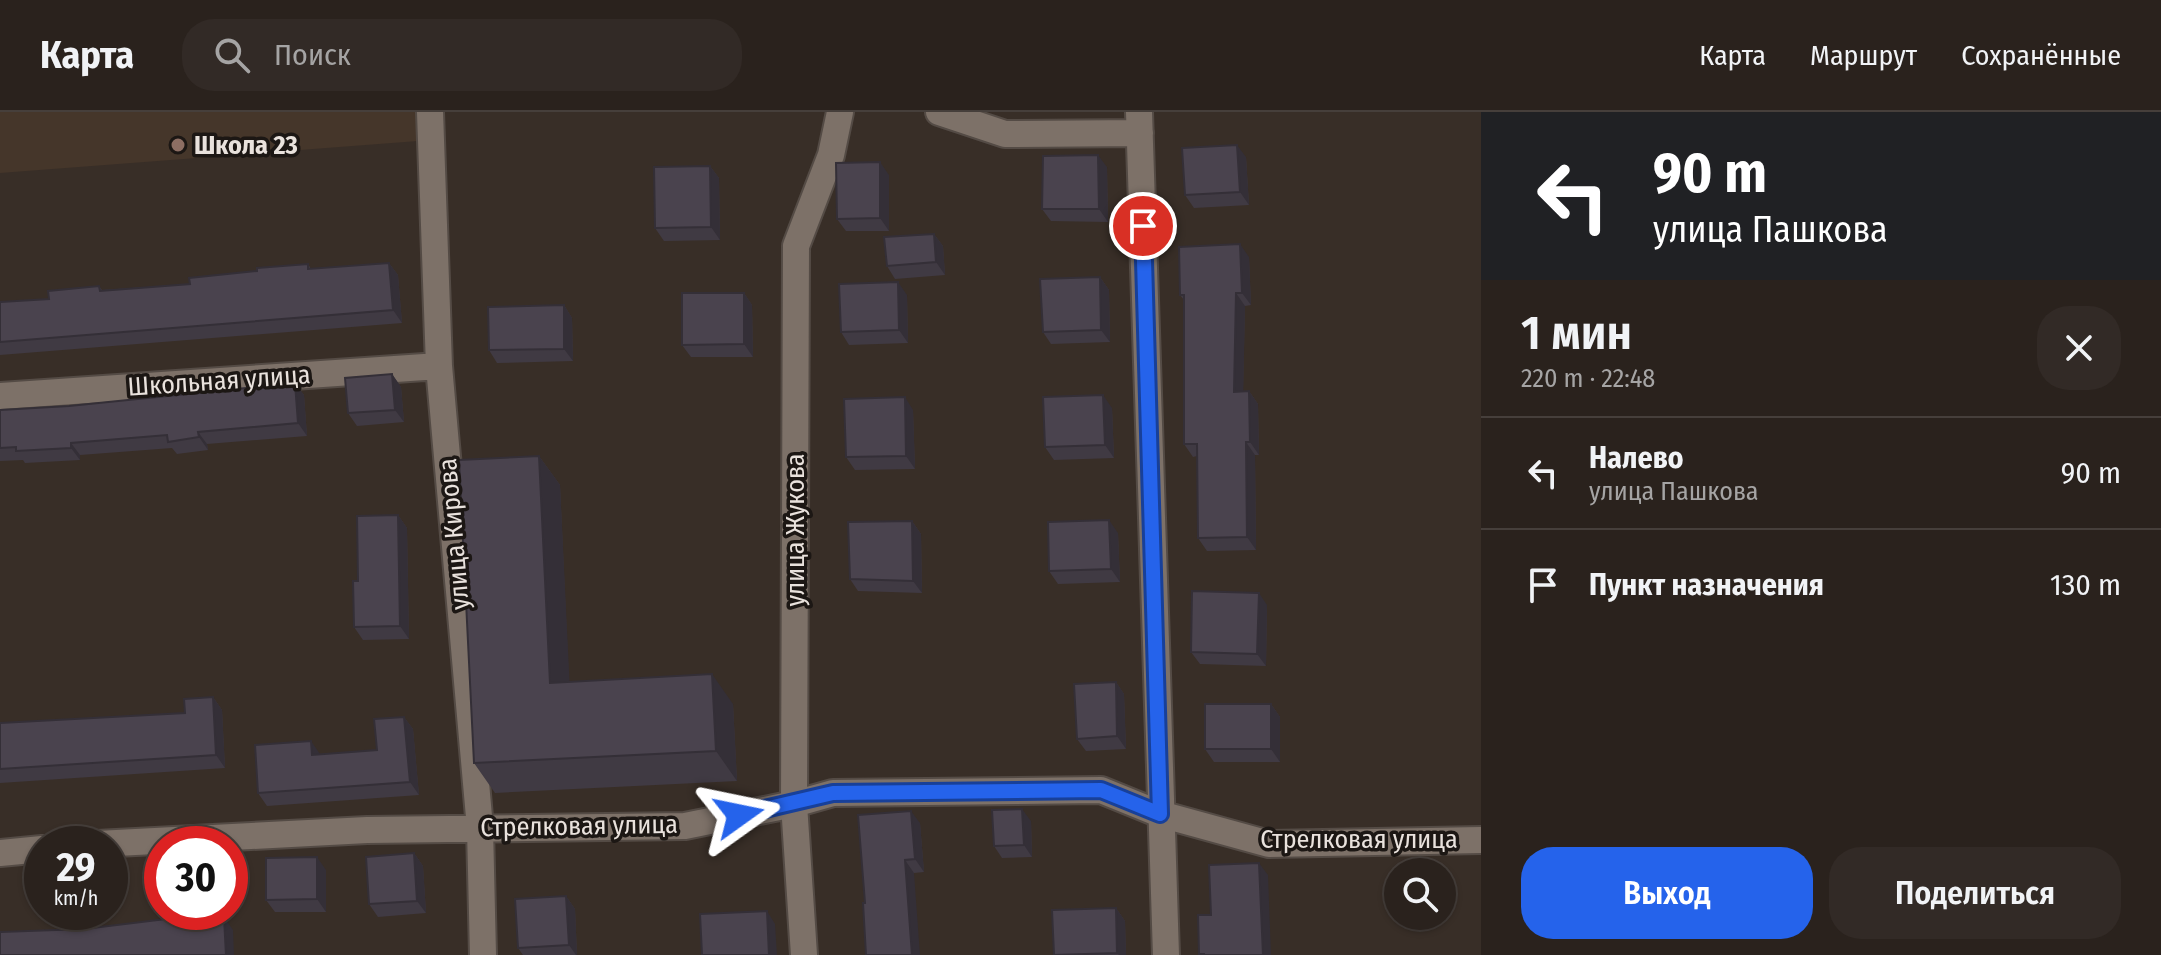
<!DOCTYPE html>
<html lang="ru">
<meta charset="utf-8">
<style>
:root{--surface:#2a221d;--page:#322a26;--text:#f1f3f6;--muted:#a5a4a4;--line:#463f3b;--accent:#2563eb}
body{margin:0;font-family:"Fira Sans Condensed",sans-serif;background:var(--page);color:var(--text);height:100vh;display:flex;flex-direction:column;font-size:30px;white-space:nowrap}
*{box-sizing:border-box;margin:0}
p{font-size:26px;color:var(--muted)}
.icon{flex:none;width:44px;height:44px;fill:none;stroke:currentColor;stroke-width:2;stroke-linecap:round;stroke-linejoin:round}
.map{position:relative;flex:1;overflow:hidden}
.details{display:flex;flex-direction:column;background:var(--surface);width:680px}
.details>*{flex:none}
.guide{background:#202124;color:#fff;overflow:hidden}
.tools{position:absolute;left:1384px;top:746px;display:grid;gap:16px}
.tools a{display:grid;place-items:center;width:72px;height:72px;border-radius:50%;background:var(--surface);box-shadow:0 2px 6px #0004,0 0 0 2px var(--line);font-size:40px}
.speed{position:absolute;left:24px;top:714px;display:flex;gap:16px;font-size:40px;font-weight:700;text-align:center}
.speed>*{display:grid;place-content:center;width:104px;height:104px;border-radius:50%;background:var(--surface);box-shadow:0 2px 6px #0004,0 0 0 2px var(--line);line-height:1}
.speed small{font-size:20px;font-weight:400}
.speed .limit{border:12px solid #d22;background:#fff;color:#111}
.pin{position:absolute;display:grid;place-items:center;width:68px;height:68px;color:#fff;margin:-34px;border:4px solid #fff;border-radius:50%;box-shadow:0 2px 8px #0007}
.me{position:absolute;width:88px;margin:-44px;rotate:78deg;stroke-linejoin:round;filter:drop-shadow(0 0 6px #0008)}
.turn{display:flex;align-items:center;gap:28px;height:168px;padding:0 40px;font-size:36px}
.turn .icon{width:104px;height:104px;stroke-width:2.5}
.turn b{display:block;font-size:56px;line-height:68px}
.round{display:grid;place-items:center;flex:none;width:84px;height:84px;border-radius:32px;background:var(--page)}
.headline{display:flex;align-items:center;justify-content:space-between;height:136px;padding:0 40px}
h1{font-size:48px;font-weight:600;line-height:60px}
.action{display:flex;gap:16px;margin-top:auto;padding:16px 40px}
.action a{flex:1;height:92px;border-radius:32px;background:var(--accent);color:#fff;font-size:32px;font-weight:600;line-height:92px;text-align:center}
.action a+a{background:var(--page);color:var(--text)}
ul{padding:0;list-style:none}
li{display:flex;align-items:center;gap:24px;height:112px;padding:0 40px;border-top:2px solid var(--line)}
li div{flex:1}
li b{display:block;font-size:30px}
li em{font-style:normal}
header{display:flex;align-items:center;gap:48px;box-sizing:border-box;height:112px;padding:0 40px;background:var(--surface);border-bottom:2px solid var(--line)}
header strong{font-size:38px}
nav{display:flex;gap:44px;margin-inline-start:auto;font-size:28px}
.search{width:560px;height:72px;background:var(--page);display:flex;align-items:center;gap:20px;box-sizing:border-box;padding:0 28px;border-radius:32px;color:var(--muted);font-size:30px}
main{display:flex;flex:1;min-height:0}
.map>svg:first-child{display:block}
</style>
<header>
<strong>Карта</strong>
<div class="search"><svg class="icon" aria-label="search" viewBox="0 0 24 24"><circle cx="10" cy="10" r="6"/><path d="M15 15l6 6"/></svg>Поиск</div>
<nav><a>Карта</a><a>Маршрут</a><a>Сохранённые</a></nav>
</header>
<main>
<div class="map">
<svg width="1481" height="843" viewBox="0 0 1481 843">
<rect width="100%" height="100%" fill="#382e27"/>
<!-- built -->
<path fill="#45362a" d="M0,0H430L431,28L0,61Z"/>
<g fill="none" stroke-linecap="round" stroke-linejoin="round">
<defs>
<path id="minor" d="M430,0L439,254L480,716L483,843
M939,0L1005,22L1140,21
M1139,0L1166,843
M0,284L439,254
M97,732L367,718L685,714L794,692L833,681L1101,678L1160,702L1269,732L1481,728
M0,741L42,737
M804,843L794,692L796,134L831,43L840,0"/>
</defs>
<!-- minor casing -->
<use href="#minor" stroke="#544b45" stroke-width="30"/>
<!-- minor -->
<use href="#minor" stroke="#7d7168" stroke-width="26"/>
</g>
<!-- wall -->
<path fill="#403a43" d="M1246,45L1249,93L1194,96L1185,83Z
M710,54L719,66L720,128L664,129L655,116Z
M1107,55L1108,110L1051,109L1042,97Z
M889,63V119H846L837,107Z
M934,122L943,134L945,163L895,167L887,154Z
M1249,145L1251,193L1245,194L1243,279H1249L1258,292L1259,343H1255L1256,438L1207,439L1198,426L1197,344L1193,345L1184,332V188L1180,183Z
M389,151L398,163L402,211L0,243V190L49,187L99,174L102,178L190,172L257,159L308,152L311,157Z
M1100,165L1109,178L1110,230L1051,232L1043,220Z
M744,181L752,193L753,245H691L682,233Z
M907,183L908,231L849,233L841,220Z
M564,193L572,206L573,249L497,251L489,238Z
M392,262L401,275L404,310L357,314L348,301Z
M295,271L304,283L307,324L207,332L208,338L177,342L172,336L80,343V348L25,351L23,348L0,349V298L69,294Z
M1112,296L1114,346L1054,348L1045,335Z
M913,298L915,357L855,358L846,345Z
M539,344L560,373L569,570L733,592L737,669L495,681L474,651Z
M398,403L407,416L409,527L363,528L354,515L358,469Z
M912,409L921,422L922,481L858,479L850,467Z
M1118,421L1120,470L1058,472L1049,459Z
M1267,493L1266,554L1200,552L1191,540Z
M1116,570L1124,582L1126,637L1086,639L1077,627Z
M213,585L222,598L225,656L0,671V611L185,601Z
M1271,592L1280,605V650H1214L1205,637Z
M404,605L413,617L419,683L267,694L258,681L320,642V643L377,638Z
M1031,709L1032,745L1002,746L994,734Z
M920,711L924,760L914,761L865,791Z
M414,741L423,754L426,801L378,805L369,792Z
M326,758V800H275L266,788Z
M566,784L575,797L577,843H523L518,836Z
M1116,796L1125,809L1126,843H1054Z"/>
<!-- shaded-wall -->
<path fill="#342f37" d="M1237,33L1246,45L1249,93L1240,80Z
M1098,43L1107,55L1108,110L1099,97Z
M880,50L889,63V119L880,106Z
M710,54L719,66L720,128L711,115Z
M934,122L943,134L945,163L936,150Z
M1240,132L1249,145L1251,193L1242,181Z
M389,151L398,163L402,211L393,198Z
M1100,165L1109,178L1110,230L1101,218Z
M898,170L907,183L908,231L899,218Z
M744,181L752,193L753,245L744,232Z
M1236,181L1245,194L1243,292L1234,280Z
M564,193L572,206L573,249L564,237Z
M392,262L401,275L404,310L395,298Z
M295,271L304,283L307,324L298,311Z
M1249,279L1258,292L1259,343L1250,330Z
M1103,283L1112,296L1114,346L1105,333Z
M905,285L913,298L915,357L906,344Z
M198,320L207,332L208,338L199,325Z
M1246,330L1255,343L1256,438L1247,425Z
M71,331L80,343V348L71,336Z
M539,344L560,373L571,600L550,571Z
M398,403L407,416L409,527L400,514Z
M1109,408L1118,421L1120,470L1111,457Z
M912,409L921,422L922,481L913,469Z
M1259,481L1267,493L1266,554L1257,542Z
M712,562L733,592L737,669L716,639Z
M1116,570L1124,582L1126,637L1117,624Z
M213,585L222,598L225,656L216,643Z
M1271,592L1280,605V650L1271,637Z
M404,605L413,617L419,683L410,670Z
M311,629L320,642L321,656L312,643Z
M1022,697L1031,709L1032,745L1024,733Z
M911,699L920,711L924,760L915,747Z
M414,741L423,754L426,801L417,789Z
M317,745L326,758V800L317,787Z
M905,748L914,761L920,843H912Z
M1259,751L1268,763L1271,843H1263Z
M566,784L575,797L577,843H576L569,833Z
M1116,796L1125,809L1126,843H1119L1117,841Z
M767,799L775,812L777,843H769Z
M224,805L233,818L234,843H226Z"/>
<!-- building -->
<path fill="#4a434e" stroke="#342f37" stroke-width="2" d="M1237,33L1240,80L1185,83L1182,36Z
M1098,43L1099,97H1042L1043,44Z
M880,50V106L837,107L836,51Z
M710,54L711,115L655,116L654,55Z
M934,122L936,150L887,154L884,125Z
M1240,132L1242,181H1236L1234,280L1249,279L1250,330H1246L1247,425L1198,426L1197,332H1184V183H1180L1179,135Z
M389,151L393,198L0,230V190L49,187L48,179L99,174L100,179L190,172L189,166L257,159V156L308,152V157Z
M1100,165L1101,218L1043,220L1040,167Z
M898,170L899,218L841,220L839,172Z
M682,181H744V232L682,233Z
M564,193V237L489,238L488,195Z
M392,262L395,298L348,301L345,266Z
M295,271L298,311L198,320L199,325L168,330L167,323L71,331V336L16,339V335L0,336V298L69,294Z
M1103,283L1105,333L1045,335L1043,285Z
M905,285L906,344L846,345L844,287Z
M539,344L550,571L712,562L716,639L474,651L459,348Z
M398,403L400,514L354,515L353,469H358L357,404Z
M1109,408L1111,457L1049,459L1048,410Z
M912,409L913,469L850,467L848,410Z
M1192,479L1259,481L1257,542L1191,540Z
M1116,570L1117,624L1077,627L1074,572Z
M213,585L216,643L0,657V611L185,601L184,587Z
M1205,592H1271V637H1205Z
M404,605L410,670L258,681L255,633L311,629L312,643L377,638L374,607Z
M1022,697L1024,733L994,734L992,698Z
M911,699L915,747L905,748L912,843H866L863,791H865L858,703Z
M414,741L417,789L369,792L366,745Z
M317,745V787L266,788V746Z
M1259,751L1263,843H1204V842H1199L1198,803H1211L1209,753Z
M566,784L569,833L518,836L515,787Z
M1116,796L1117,841L1054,843L1052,798Z
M767,799L769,843H702L700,802Z
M224,805L226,843H0V820L84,817L166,807Z"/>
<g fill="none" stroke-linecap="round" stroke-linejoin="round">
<defs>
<path id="route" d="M739,703L833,681L1101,678L1160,702L1143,114"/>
</defs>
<!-- route casing -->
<use href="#route" stroke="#184099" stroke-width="20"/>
<!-- route -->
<use href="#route" stroke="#2563eb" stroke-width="14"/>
</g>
<!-- markers -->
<circle fill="#8d6e63" stroke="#1c1714" stroke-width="3" cx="178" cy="33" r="8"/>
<g text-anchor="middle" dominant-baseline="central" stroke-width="7" stroke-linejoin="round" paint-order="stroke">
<!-- poi labels -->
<g font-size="26" font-weight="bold" fill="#e9e2dd" stroke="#1c1714" text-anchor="start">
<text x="194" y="33">Школа 23</text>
</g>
<!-- street labels -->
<g font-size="26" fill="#e9e2dd" stroke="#1c1714">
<text transform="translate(219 269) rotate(-4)">Школьная улица</text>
<text transform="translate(795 418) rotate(-90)">улица Жукова</text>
<text transform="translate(454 422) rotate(-95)">улица Кирова</text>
<text transform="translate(579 714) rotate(-1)">Стрелковая улица</text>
<text x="1359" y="727">Стрелковая улица</text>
</g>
</g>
</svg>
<div class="tools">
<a><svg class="icon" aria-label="search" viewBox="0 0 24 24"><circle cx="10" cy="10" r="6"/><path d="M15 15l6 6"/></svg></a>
</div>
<div class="speed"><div>29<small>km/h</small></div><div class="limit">30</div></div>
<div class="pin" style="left:1143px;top:114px;background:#d93025"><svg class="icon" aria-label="arrive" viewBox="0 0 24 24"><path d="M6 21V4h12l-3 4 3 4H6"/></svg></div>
<svg class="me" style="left:739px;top:703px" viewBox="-20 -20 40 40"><path d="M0-17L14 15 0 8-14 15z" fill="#2563eb" stroke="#fff" stroke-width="4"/></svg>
</div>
<section class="details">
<div class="guide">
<div class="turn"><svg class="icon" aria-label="left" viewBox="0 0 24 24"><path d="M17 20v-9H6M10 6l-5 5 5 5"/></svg><div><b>90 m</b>улица Пашкова</div></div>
</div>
<div class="headline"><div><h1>1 мин</h1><p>220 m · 22:48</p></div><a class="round"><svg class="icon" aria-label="close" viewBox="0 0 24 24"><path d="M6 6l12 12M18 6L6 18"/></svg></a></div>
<ul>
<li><svg class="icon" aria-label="left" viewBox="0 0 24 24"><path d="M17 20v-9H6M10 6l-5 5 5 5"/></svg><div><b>Налево</b><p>улица Пашкова</p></div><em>90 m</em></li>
<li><svg class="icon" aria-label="arrive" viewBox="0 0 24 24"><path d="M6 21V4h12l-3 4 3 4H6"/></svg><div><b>Пункт назначения</b></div><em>130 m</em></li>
</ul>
<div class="action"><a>Выход</a><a>Поделиться</a></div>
</section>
</main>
